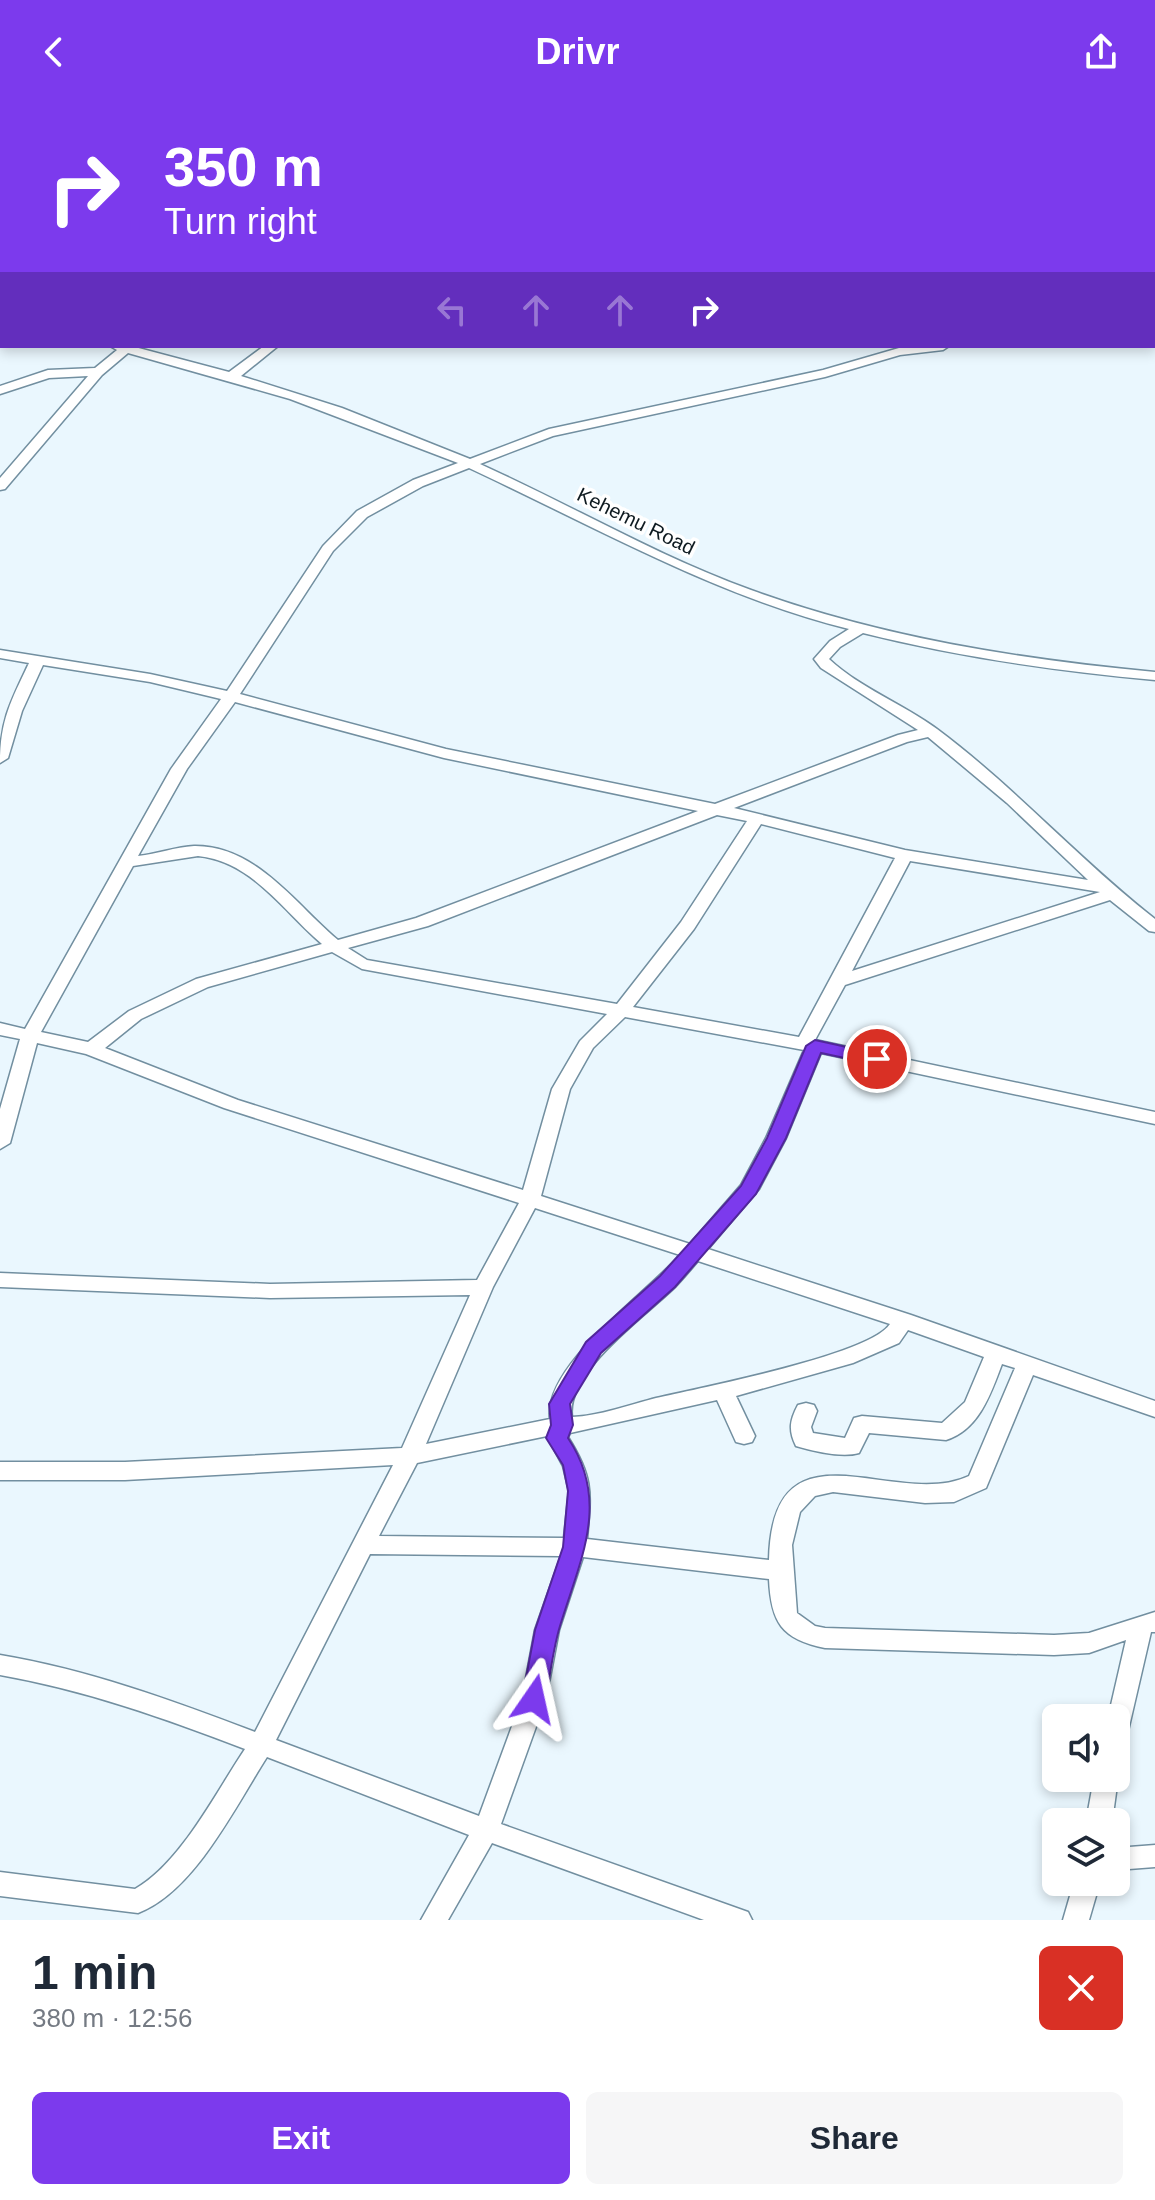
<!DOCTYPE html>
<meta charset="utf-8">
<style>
:root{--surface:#fff;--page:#f6f6f7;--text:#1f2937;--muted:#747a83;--accent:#7c3aed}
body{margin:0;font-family:Helvetica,sans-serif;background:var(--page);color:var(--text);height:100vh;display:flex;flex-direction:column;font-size:30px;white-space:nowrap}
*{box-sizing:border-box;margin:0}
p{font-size:26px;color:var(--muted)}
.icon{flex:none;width:44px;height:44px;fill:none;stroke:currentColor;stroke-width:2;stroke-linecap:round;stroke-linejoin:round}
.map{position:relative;height:1816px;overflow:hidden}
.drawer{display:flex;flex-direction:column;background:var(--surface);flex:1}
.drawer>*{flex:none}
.top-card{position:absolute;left:0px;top:0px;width:1156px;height:244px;box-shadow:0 4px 12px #0003;background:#7c3aed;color:#fff;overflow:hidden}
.fabs{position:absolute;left:1042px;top:1600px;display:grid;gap:16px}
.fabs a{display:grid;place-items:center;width:88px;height:88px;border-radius:12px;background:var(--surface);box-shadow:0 4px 12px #0003;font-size:40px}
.pin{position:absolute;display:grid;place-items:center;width:68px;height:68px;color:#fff;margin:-34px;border:4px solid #fff;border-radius:50%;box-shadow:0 2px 8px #0007}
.me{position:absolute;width:88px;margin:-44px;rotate:11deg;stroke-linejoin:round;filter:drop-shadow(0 0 6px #0008)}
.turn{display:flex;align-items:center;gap:28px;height:168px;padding:0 32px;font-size:36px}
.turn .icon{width:104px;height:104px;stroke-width:2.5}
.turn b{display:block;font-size:56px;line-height:68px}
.lanes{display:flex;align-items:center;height:76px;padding:0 32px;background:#0003;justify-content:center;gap:40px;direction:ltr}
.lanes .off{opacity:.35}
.round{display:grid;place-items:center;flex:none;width:84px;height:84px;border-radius:12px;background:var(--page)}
.overview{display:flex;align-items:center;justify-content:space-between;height:136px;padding:0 32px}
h1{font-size:48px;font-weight:700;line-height:60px}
.primary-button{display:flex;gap:16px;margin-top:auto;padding:16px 32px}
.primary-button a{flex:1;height:92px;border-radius:12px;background:var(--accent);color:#fff;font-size:32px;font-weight:700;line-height:92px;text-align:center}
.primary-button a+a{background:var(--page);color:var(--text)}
header{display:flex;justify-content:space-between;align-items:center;height:104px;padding:0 32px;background:var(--accent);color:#fff;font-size:36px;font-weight:700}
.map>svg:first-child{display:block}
</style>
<header><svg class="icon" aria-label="back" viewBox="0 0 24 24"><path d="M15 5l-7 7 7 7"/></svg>Drivr<svg class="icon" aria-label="share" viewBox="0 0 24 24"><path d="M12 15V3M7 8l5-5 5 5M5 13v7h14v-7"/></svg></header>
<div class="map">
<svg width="1155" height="1816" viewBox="0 0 1155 1816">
<rect width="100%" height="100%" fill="#eaf7fe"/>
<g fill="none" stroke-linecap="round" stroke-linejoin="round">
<defs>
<path id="minor" d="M166,0H178L165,2Z
M346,0H359L345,2Z
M475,0H497L498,2H476Z
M625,0H637L624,2Z
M707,0H717L706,2Z
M953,0H977L978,2H954Z
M1154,31H1155V37H1154Z
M1154,145H1155V151H1154Z
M0,211H2V219H0Z
M1154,217H1155V225H1154Z
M110,242H131L229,268L264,242H278L241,272L342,304L470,355L549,325L823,266L899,244L949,242L943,246L900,251L825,273L553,332L480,360C571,401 657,452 751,486C880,533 1017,555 1155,568V576C1056,567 959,553 863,529L840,543L829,555C860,584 903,600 937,625C1015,683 1079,756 1155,815V828L1149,827L1110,796L845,881L815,936L1155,1008V1020L821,949L786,1034L759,1085L708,1145L911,1211L1155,1297V1313L1033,1271L986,1384L954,1398L925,1399L833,1388L815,1392L800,1408L792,1441L797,1509L815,1522L825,1524L1054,1531L1089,1529L1155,1508V1528H1151L1125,1640L1116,1644V1614H1108L1126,1536L1089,1549L1054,1551L825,1544C781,1535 771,1518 769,1475L583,1453L559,1526L546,1595L501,1720L748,1808L752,1816H704L492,1739L448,1816H421L469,1731L267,1653C235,1703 194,1788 138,1809L0,1792V1768L135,1785C181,1759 216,1688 245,1645C164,1614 85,1586 0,1571V1551C89,1566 171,1596 255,1628L393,1361L125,1376H0V1358H125L402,1344L470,1191L270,1194L0,1183V1169L270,1180L477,1176L519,1099L224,1004L86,950L37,939L10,1039L0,1045V1005L20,935L0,931V919L25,925L171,665L221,595L150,578L43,561L22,607L8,654L0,659C0,616 11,597 29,559L0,554V546L150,570L227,587L323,442L357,407L413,376L458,359L290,295L128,249L102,271L5,385L0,386V374L88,272L49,274L0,290V282L48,266L95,264L117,246ZM469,364C594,422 713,491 849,525L830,537L814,555L821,564L918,626L898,631L715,700L446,645L240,590L333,447L367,413L423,382ZM235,598L444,654L698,707L416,814L338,836C296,801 256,741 194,742C175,743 157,750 138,752L187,665ZM928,633L1007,699L1088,776L905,746L734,704L907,638ZM717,711L747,717L681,818L617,900L367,856L348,844L428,822ZM761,720L895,754L799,933L633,903L694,825ZM198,752C252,757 284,808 322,840L196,875L129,907L88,938L41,928L133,762ZM910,757L1100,788L852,867ZM332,848L362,865L607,910L580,937L552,985L523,1086L238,996L105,944L141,915L208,883ZM625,913L804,946L766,1034L741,1081L690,1140L541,1092L570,985L593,944ZM535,1104L680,1151C646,1190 543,1261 550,1315L426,1340L493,1183ZM698,1157L890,1220C870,1251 699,1284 656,1294C629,1301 599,1312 572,1313C565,1269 644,1213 673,1185C682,1176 690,1166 698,1157ZM908,1226L984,1253L965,1298L942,1319L862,1312L854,1314L845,1334L813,1329L811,1323L817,1307L814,1301L806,1299L798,1301C790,1316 788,1326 796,1342C813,1347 842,1354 859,1349L869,1329L946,1336C979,1326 991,1289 1002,1260L1015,1264L969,1372C895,1407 772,1309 769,1456L587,1435C591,1389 594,1374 568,1333L570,1329L717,1296L736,1338L744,1340L752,1338L755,1332L736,1292L853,1259L899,1239ZM547,1332L563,1362L569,1387L564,1434L379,1432L417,1359ZM370,1450L561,1452L535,1526L522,1595L479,1712L276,1636Z
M1116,1669L1118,1674L1112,1718H1086L1094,1674H1116Z
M1155,1741V1763L1116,1766V1744Z
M1074,1778H1100L1089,1816H1063Z"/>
</defs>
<!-- minor casing -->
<use href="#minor" stroke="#728fa0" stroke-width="3"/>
<!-- minor -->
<use href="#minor" fill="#fff" fill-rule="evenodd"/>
</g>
<!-- route -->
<path fill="#7c3aed" stroke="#51269a" stroke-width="2" d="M815,936L883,951L886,955L877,961L821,949L786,1034L756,1090L675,1183L601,1249L570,1300L573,1321L568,1334C611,1398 580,1456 560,1522C553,1545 550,1571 546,1595L542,1603L534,1606L525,1603L522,1595L535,1526L563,1443L568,1387L563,1361L546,1334L551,1321L549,1300L586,1238L660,1172L741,1082L767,1034L806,942Z"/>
<g text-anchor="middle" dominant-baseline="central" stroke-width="7" stroke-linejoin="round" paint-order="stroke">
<!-- far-street labels -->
<g font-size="20" fill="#0e1a20" stroke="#fff">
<text transform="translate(636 417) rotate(26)">Kehemu Road</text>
</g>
</g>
</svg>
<div class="fabs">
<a><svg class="icon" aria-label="sound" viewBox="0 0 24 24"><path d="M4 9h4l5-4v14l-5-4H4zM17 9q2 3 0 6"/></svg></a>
<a><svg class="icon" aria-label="layers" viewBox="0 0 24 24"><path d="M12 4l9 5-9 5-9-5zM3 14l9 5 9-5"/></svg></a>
</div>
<div class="pin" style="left:877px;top:955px;background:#d93025"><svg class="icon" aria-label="arrive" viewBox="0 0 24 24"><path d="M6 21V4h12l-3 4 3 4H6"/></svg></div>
<svg class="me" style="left:534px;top:1595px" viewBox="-20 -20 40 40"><path d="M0-17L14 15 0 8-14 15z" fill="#7c3aed" stroke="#fff" stroke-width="4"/></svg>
<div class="top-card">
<div class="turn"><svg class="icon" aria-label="right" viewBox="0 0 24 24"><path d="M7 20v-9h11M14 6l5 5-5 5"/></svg><div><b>350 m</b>Turn right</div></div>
<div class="lanes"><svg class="icon off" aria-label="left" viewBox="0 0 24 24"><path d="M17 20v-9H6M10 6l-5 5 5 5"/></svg><svg class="icon off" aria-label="ahead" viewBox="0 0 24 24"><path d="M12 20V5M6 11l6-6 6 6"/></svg><svg class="icon off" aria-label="ahead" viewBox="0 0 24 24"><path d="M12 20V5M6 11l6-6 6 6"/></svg><svg class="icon" aria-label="right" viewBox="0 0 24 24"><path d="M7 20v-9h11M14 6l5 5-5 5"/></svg></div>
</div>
</div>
<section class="drawer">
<div class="overview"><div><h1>1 min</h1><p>380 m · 12:56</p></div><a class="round" style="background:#d93025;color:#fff"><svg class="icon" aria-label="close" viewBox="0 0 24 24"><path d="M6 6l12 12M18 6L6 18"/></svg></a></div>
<div class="primary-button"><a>Exit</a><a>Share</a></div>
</section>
